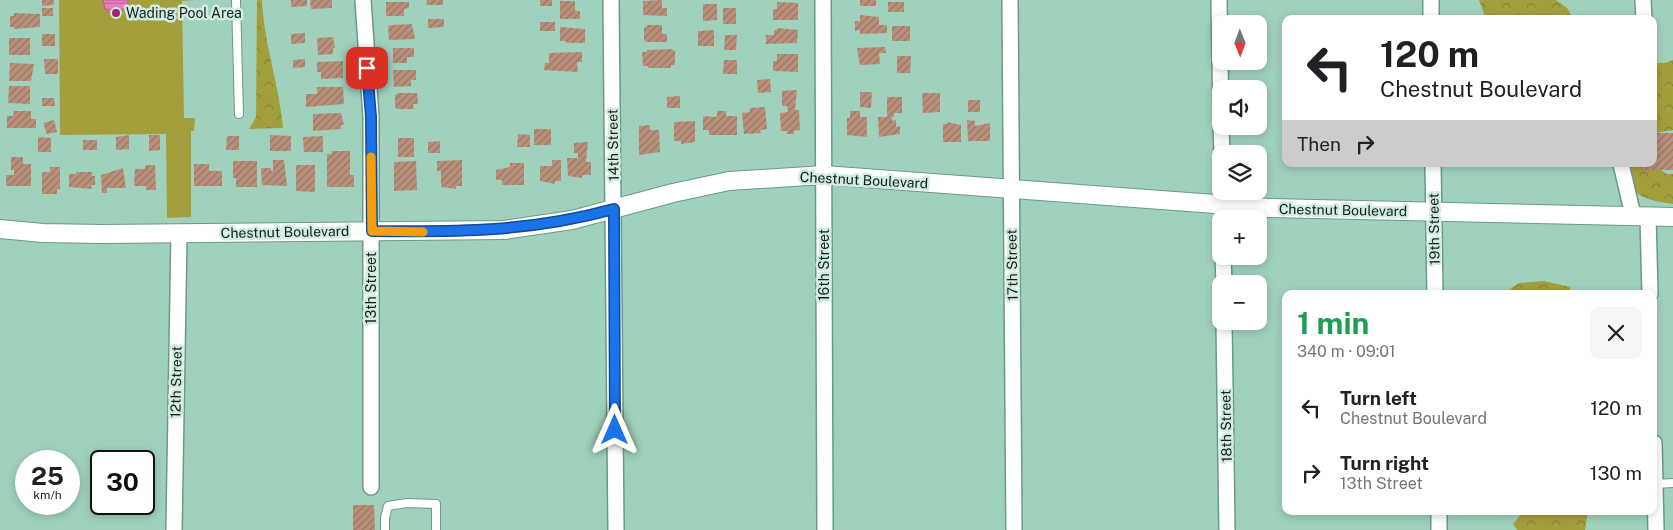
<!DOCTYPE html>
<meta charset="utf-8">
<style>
:root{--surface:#fff;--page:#f6f6f6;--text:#202124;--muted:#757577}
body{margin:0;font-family:"Public Sans",sans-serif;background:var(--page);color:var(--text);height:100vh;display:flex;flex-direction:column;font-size:19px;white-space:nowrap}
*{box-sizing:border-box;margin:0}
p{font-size:16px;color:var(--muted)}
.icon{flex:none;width:28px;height:28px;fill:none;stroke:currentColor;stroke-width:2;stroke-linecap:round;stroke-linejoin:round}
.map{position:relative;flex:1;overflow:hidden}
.drawer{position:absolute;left:1282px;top:290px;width:375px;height:225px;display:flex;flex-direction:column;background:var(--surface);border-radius:10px;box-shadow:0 2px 8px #0003}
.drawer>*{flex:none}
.guide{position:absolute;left:1282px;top:15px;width:375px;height:152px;border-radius:10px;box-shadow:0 2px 8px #0003;background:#fff;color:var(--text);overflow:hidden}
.needle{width:32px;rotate:179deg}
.tools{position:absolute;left:1212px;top:15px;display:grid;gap:10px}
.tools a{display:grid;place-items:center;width:55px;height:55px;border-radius:10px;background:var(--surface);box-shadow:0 2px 8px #0003;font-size:25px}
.speed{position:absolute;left:15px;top:450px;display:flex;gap:10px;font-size:25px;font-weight:700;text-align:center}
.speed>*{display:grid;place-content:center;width:65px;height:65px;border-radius:50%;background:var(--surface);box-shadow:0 2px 8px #0003;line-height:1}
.speed small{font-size:12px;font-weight:400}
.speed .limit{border:2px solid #111;border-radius:8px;background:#fff;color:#111}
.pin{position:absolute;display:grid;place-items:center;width:42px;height:42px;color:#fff;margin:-21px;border-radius:10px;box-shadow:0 2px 8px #0006}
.me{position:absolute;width:55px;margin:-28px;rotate:0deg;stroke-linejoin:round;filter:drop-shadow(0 0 4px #0008)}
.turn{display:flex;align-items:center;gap:18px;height:105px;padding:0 15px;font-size:22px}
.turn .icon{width:65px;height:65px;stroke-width:2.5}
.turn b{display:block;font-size:35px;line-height:42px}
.then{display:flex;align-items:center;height:48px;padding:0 15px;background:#0003;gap:10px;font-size:19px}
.round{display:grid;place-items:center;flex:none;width:52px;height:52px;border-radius:10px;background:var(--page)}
.headline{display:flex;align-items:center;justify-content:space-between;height:85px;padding:0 15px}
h1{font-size:30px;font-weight:700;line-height:38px;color:#1e9e55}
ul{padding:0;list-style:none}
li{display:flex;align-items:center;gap:15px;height:65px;padding:0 15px}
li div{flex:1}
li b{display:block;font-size:19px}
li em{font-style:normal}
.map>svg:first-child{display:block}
</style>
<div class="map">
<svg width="1673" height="530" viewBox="0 0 1673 530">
<defs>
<pattern id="forest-crowns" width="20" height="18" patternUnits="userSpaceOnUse" patternTransform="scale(1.25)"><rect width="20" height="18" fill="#a49f3d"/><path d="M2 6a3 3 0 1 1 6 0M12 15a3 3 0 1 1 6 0" fill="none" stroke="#848132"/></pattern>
<pattern id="water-rules" width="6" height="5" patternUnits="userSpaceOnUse" patternTransform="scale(1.25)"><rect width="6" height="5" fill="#ec7ebc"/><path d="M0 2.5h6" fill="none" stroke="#be6798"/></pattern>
<pattern id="building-hatch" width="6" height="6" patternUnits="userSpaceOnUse" patternTransform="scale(1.25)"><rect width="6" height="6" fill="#bb907b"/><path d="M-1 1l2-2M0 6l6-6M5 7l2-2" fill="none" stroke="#967564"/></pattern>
</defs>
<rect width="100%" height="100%" fill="#a0d1bc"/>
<!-- forest -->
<path fill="url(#forest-crowns)" d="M257,0H262C264,44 279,84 283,128L249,129L256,117Z
M1479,0H1556L1567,8L1573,19H1486Z
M1673,60V130L1654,133V63H1665Z
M1627,164H1651L1667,174H1673V204C1646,200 1627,197 1627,164Z
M1544,281L1570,287V294H1503L1519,283Z
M1520,511H1588L1585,530H1517L1513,524L1521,514Z"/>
<!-- park -->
<path fill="#a49f3d" d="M59,0H195L182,1L184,118H195L194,131H191V217L167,218L166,134L60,135Z"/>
<!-- water -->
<path fill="url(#water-rules)" stroke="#a9628b" d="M103,0H128V5L119,14H112L105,9Z"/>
<!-- building -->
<path fill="url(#building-hatch)" d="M42,0H54V5L42,6Z
M291,0H307V6L291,7Z
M310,0H332V8L311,9Z
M427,0H443V5H426Z
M540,0H552V6H540Z
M662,0V8H667V16L643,15V1Z
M860,0H876V6H860Z
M560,1H575V11H580V19H560Z
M386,2H409V8L404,9V16H386Z
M777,2L798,3V20H773V9H777Z
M888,2H904V12H888Z
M703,4H717V20L703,21Z
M42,8H53V16H42Z
M723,8H736V24H723Z
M14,13L40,14V27L14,29V27H10V16H14Z
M860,15L879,17V25H887V33L860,34V30L855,31V21H860Z
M428,19H444V27L428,28Z
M540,22H555V31H540Z
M412,24L415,39L389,40L388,26L391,25Z
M646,25H662V34H667V42H647L644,40V27L647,28Z
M892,26H910V41H892Z
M560,27L585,29V43H566V41H560Z
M777,28L798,30L797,43L766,44V35H774V30H777Z
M714,30V46H698V31Z
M305,33V43L291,44V34Z
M42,34H55V46H42Z
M725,35H737L736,50H724Z
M333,37L335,48H333V54L318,55L317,38Z
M9,38H30V55H9Z
M885,47L886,53H879L880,64L860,65L857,48Z
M393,48H414V57H407V63H393Z
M671,49L675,51V65H671V68H648V66H643L642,52H647V50Z
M582,52V62H577L578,72L544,70L545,63H549V53Z
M777,54H798V72L773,71V61H777Z
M897,56H911L910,73H897Z
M44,59H58V74H45Z
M305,59V67L293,68V60Z
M724,60H737V74H723Z
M343,61V78L321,79V72H317V62Z
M10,63L34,64L31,81H9Z
M394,70H416V80H411V86L394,87L393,72Z
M770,79L771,92L758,93L757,80Z
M9,86H30V104L8,103Z
M317,87H343L344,104L306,107V94H317Z
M797,90L795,110H799L800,130L794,131V134H787V131H781L780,113L788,112L787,106H782V91Z
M860,92H872L871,108L860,107Z
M398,93H417L418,104H413L414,109H397L395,107V95Z
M922,93H940V112L923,113Z
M680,96V108H667V97Z
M887,97H902V113H894V117H892V121L896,120V127L900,126V134L879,137L878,117H887Z
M42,98H54L55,106H42Z
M968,100H980V112H968Z
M765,107L767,129L760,130L761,133L744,134L742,113L750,112V108Z
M14,111H31V119H36V128H7V116H13Z
M717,111H726V116H737V135H709V130H703V116L717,117Z
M850,111H860V117H867V137L847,135V118H850Z
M341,113L344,125H341V129L313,131V114Z
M54,120L57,132L47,134L43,123Z
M967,120L975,121V126L990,123V141H968Z
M695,121V142L681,144V141H674V122Z
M947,122L961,125V142H943V124H948Z
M650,125V130H659L660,152L639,155V126Z
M534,129H551V145H534Z
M1654,133H1673V170H1643V164H1654Z
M518,134L530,135V147H517Z
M129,135V149L116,150V137Z
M149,135H160V150L149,151Z
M270,135L291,136V151H270Z
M227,136H239V150H226Z
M323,136V152H304L303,137Z
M38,137L51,138V152H38Z
M398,138H414V157H398Z
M83,140H97V150H83Z
M440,141V153H428V142Z
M588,142L586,162H591V175H582V178L568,176L567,158H577L578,160V153H574V143Z
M332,151H350V175H354V187H327V154H332Z
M11,157H23V164H31V186H6V175H14V170H11Z
M273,160H284L287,186L262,185L261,168H271V171H273Z
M462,160V186H456V189L441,187V171H437V161Z
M552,160H561V181H555V184L540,181V166H552Z
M233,161H257V187H236V178H233Z
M416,161L417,190L394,191V162Z
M510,163H524V185H502V180H496V170L510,167Z
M194,164H209V171H222V186H194Z
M145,165H155L156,190H146V186H134L135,169H145Z
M296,165H315V192L296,191Z
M50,167H60V189H57V194H42V172H50Z
M123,168L126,188H107V193H102L101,175Z
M76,172H92V176H95V185H91L92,189L69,187V174H76Z
M353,505H374L375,530H353Z"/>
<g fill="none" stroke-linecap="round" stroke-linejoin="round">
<defs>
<path id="service" d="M236,0L239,114
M1655,484L1673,483
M385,530V518L388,506L407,503L436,504V530"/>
<path id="minor" d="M363,0L371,117V487
M611,0L616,530
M823,0L825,530
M1010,0L1014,530
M1219,0L1221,118
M1431,0V19
M1643,0L1644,19
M1221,126L1222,154
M1433,164L1435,294
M1621,164L1633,215
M1222,191L1223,219
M1648,216L1650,294
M1223,256L1224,284
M1224,321L1227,530
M1654,443L1656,530
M1439,511V530
M174,530L179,234"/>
<path id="tertiary" d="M0,229L43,233L102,234L504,230L572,220L673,193L729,181L824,175L1269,208L1673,217"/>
</defs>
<!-- service casing -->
<use href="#service" stroke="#6a9a86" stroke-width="10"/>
<!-- minor casing -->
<use href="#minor" stroke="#6a9a86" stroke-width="18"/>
<!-- tertiary casing -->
<use href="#tertiary" stroke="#6a9a86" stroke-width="20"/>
<!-- service -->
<use href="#service" stroke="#fff" stroke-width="8"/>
<!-- minor -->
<use href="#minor" stroke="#fff" stroke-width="15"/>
<!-- tertiary -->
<use href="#tertiary" stroke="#fff" stroke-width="18"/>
</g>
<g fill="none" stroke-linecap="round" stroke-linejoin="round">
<defs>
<path id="route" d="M367,68L371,117L372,231C459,232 529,232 614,209L615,430"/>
</defs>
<!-- route casing -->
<use href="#route" stroke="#114b97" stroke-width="12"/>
<!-- route -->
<use href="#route" stroke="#1a73e8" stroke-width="9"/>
<!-- slow -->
<path stroke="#f59e0b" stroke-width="9" d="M371,157L372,231L423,232"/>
</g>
<!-- markers -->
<circle fill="#a42576" stroke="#d3ebe0" stroke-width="2" cx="116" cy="13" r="5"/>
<g text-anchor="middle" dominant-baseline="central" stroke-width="5" stroke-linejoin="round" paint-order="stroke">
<!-- poi labels -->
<g font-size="14" fill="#0e221a" stroke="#d3ebe0" text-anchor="start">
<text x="126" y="13">Wading Pool Area</text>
</g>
<!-- street labels -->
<g font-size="14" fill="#0e221a" stroke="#d3ebe0">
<text transform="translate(613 145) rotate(-91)">14th Street</text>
<text transform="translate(864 180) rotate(3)">Chestnut Boulevard</text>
<text transform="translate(1343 210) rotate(1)">Chestnut Boulevard</text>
<text transform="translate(1434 229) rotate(-91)">19th Street</text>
<text transform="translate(285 232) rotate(-1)">Chestnut Boulevard</text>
<text transform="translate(824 265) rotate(-90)">16th Street</text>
<text transform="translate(1012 265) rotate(-91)">17th Street</text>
<text transform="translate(371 288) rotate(-90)">13th Street</text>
<text transform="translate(176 382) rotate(-89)">12th Street</text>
<text transform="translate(1226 426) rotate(-91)">18th Street</text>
</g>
</g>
</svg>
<div class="tools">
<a><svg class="needle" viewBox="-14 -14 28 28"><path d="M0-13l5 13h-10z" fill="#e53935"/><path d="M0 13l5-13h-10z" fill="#757577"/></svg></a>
<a><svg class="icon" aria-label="sound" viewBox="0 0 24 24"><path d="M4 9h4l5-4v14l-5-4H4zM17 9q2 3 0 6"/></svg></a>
<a><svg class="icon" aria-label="layers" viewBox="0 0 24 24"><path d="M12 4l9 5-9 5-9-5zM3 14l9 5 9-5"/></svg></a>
<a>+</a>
<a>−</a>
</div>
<div class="speed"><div>25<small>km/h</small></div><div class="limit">30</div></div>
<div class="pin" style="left:367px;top:68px;background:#d93025"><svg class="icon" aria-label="arrive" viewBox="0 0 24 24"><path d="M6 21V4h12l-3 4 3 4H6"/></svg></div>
<svg class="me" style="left:615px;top:430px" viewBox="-20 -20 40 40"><path d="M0-17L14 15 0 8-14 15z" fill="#1a73e8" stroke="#fff" stroke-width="4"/></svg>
<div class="guide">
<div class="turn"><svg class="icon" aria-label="left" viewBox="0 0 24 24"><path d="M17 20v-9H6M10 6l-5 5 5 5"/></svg><div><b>120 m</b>Chestnut Boulevard</div></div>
<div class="then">Then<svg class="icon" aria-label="right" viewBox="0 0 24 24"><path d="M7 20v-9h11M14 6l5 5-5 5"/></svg></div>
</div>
<section class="drawer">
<div class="headline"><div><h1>1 min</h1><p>340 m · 09:01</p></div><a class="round"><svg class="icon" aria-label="close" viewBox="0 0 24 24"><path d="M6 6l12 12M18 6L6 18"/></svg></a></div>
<ul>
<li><svg class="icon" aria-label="left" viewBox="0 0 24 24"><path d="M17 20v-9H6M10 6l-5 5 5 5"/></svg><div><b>Turn left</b><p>Chestnut Boulevard</p></div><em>120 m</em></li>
<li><svg class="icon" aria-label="right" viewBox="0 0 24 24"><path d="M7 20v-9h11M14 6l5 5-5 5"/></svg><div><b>Turn right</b><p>13th Street</p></div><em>130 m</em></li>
</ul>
</section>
</div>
